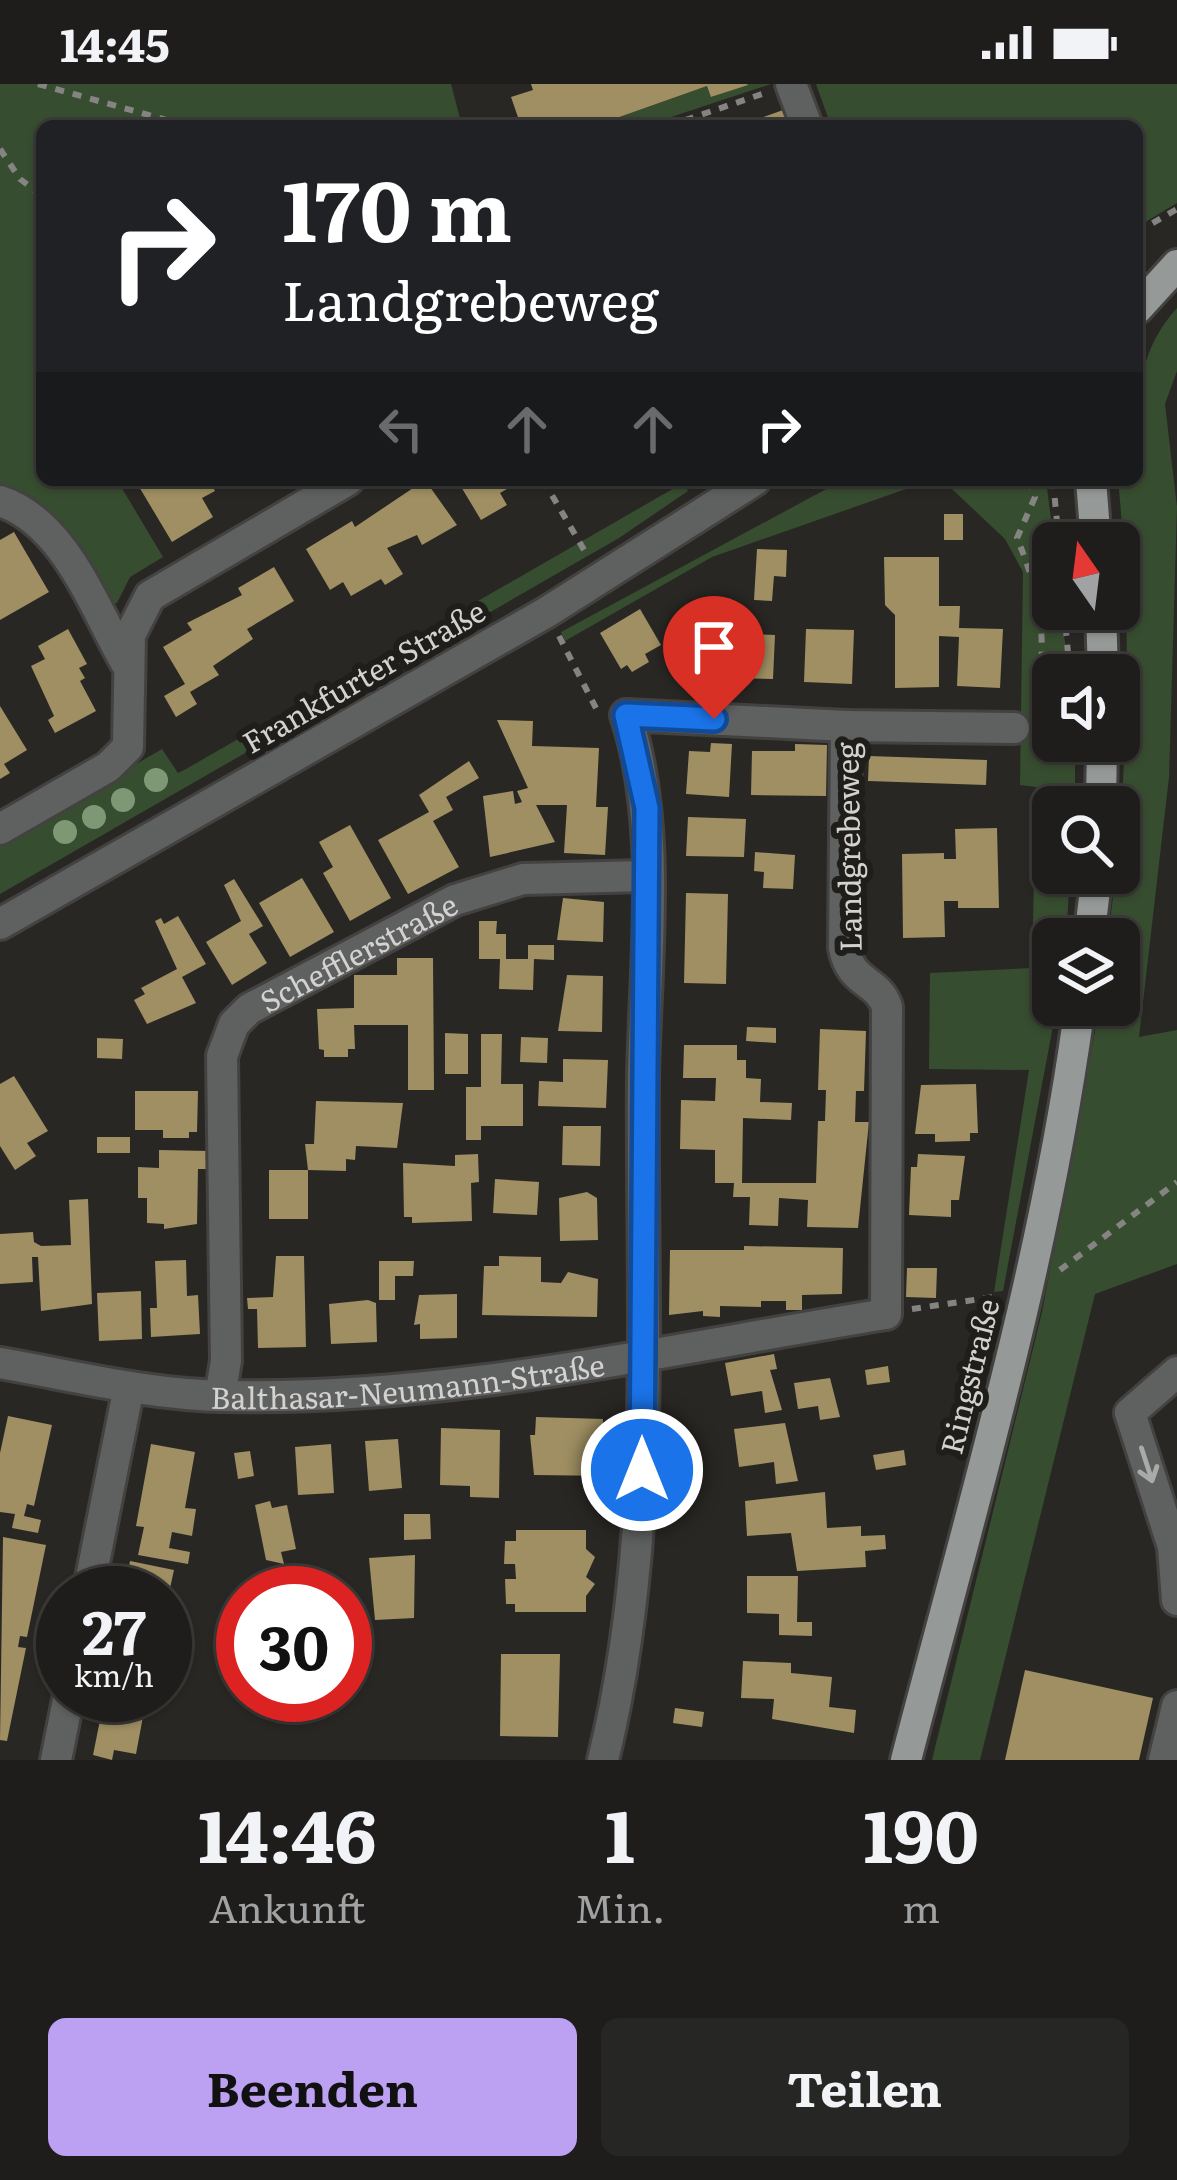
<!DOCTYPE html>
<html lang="de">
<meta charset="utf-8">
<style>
:root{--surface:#1e1d1b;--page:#262624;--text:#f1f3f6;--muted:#a1a2a3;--line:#3c3b3a;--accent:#bca0f2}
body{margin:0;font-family:Literata,serif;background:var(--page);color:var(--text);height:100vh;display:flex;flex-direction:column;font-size:45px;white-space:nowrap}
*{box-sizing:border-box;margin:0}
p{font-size:39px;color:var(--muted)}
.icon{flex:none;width:66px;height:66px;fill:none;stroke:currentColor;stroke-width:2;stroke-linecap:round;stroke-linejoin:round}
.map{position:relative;height:1676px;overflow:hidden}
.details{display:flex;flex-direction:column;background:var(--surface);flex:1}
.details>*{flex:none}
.guide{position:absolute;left:36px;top:36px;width:1107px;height:366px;border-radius:18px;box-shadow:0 3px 9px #0004,0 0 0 3px var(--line);background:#202124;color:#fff;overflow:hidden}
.needle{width:78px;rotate:346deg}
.fabs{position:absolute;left:1032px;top:438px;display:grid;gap:24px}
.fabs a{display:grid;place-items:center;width:108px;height:108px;border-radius:18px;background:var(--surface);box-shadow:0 3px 9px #0004,0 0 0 3px var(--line);font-size:60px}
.speed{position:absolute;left:36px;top:1482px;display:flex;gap:24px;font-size:60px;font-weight:700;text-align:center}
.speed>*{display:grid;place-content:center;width:156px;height:156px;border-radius:50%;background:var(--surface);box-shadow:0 3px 9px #0004,0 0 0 3px var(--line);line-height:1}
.speed small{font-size:30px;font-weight:400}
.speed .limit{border:18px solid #d22;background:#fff;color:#111}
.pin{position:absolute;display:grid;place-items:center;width:102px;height:102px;color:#fff;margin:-123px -51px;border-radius:50% 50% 50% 0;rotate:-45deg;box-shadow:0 0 12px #0007}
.pin .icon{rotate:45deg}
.me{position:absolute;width:132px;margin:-66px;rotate:0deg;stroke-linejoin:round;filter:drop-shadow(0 0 9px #0008)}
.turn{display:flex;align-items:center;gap:42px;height:252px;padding:0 48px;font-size:54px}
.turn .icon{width:156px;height:156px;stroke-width:2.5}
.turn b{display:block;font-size:84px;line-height:102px}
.lanes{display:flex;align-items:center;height:114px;padding:0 48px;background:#0003;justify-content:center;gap:60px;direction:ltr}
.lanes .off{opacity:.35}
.eta{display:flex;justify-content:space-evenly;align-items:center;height:204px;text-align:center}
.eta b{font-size:72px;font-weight:700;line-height:84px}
.button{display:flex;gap:24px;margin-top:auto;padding:24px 48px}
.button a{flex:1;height:138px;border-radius:18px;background:var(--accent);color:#111;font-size:48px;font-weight:700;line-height:138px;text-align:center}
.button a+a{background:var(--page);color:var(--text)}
.status{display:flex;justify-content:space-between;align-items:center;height:84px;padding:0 60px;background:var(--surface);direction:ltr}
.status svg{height:33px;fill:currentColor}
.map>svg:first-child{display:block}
</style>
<div class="status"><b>14:45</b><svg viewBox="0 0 49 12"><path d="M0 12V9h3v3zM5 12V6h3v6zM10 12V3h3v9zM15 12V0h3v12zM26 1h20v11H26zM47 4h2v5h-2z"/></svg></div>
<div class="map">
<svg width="1177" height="1676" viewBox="0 0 1177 1676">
<rect width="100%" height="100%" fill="#282724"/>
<!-- green -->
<path fill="#374d2f" d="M0,0H451L462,42H42V396H117L163,473L130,493L117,519L106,520L47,426L32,420L0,433Z
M746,0H771L644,42H594L707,2L712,13Z
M816,0H1177V119L1137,143V42H831Z
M1177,224V287L1165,320L1177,423L1169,693L1139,953L1177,946V1180L1095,1210L980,1676H932L1042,1228L1100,921H1119V855H1108C1127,704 1134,551 1118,396H1137C1137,333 1131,274 1177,224Z
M843,396H1046L1054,459L1053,525H1060L1070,591H1053V657H1075V723H1053V789H1070L1066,855H1053L1057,921L1003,1207L994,1208L1029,986L929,985L930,889L1032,884L1036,703L1020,701L1023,488L1005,455L952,405L926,398L712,473L565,557L561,548Z
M683,399L688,407L619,454L0,810V759L162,665L178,689L186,685Z"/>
<!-- building -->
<path fill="#9f8f62" d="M531,0H747L748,1L711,13L707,2L594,42H521L511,13L533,6Z
M786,25L792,42H748L747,39Z
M135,396H209L215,407L202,414L213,433L172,458Z
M425,396L457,441L422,461L417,451L387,464L403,490L385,501L381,495L351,512L343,498L330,506L306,465L352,437L355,443Z
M457,396H523L500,409L507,421L481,436Z
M944,430H963V456H944Z
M14,448L49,508L0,536V456Z
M757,465L787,466L786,493L774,492L772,517L754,516Z
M884,473H939V522H960L959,544L1003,545L1000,604L957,602L959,553L939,552V603L895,604V531L885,521Z
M274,483L294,517L247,545L253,555L213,582L219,591L190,608L197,620L176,633L164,612L185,600L163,563L192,546L187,539L242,511L238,504Z
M640,525L661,561L645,570L649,578L632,588L627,581L621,585L600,549Z
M683,533L755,540L754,550L775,551L773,595L682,593Z
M68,545L87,580L79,584L85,594L80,597L96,627L55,649L48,636L54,632L31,582L45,575L38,562Z
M806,545L854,546L852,600L804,598Z
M0,622L27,666L4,680L10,689L0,695Z
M497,636L533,637L532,662L599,664L596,723H608L605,771L564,769L567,721H536L555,758L490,773L483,712L513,707L515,720L522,718L517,707L528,704Z
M711,659L732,660L729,713L686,710L689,667L710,668Z
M795,660L827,661L826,712L751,711L752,667H795Z
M869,672L987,676L986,701L868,697Z
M469,677L479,694L446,713L453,726L433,737L459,783L408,810L378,756L429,728L419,711Z
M688,733L746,735L744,773L686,772Z
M350,741L391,814L350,837L323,789L333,783L319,758Z
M997,744L999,824H958V817H944L945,853L903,854L902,770L944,769V775H956L955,745Z
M755,768L795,771L793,805L763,804L764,788L754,787Z
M302,794L334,848L290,873L259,819Z
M234,795L263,842L249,850L267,879L232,901L206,858L241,837L224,801Z
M686,809L728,810L726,900L684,899Z
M563,814L604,818L603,858L557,856Z
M178,832L206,880L182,893L196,919L147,940L134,916L145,910L141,904L177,885L155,837L161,834L164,840Z
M479,837H497L496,850H506V875H528V861H554V876L534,875L533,906L499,905L500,875H479Z
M397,874H433L434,1006H408V941H354L355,965H348V973H324V966L319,965L317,925L354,924V891H397Z
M567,891L603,892L602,948L558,947Z
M747,943L776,944V959L746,957Z
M820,945L866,947L864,1007H856L855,1038H869L858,1144L807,1143L808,1116L779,1114L778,1142L749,1141L750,1113H733L734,1099H715V1066L680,1065L681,1016L715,1017L716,994H683L684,961H737V976H746V994L761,995L760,1018L792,1019L791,1036L743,1034L742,1099H816L818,1037H825L826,1006H818Z
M445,949L468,950V990H445Z
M481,950H502L501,1000H523V1042H481V1056H466V1003H481Z
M521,953L548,954L547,979L520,978Z
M97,954L123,955L122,975L97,974Z
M563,975L608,976L606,1024L538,1022L539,997L563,998Z
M14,992L48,1047L27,1059L36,1072L15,1086L0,1062V1000Z
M976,1000L978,1049H970V1057L935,1058V1050H915L921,1001Z
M135,1007H198L197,1048H189V1054H163V1046H135Z
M316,1017L403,1019L397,1064L356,1062L355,1076L346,1075V1087L308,1086V1135H269V1086H308L305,1060H314Z
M563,1042H601L600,1082L562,1081Z
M97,1053H130V1069H97Z
M159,1066L209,1067V1085H198L197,1140L164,1145V1140L147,1139V1114H138V1083L159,1084Z
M478,1070L479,1098L471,1099L472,1137L412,1139V1133H404L403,1079L455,1082V1071Z
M918,1070L965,1072L959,1116H951V1133L909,1131L911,1083H917Z
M495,1095L539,1098L537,1131L493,1129Z
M587,1108L597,1114L598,1156L560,1157L559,1114Z
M88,1115L92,1220L41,1227L38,1173H32L33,1198L0,1200V1150L33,1148L34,1158L41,1162L71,1161L69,1116Z
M744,1162L843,1164L842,1210L802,1211V1226H786V1217H761V1223L720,1222V1233L703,1232V1227L669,1231L670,1166H744Z
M276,1172H304L306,1263L258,1264L257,1225H248L247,1214L273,1213Z
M499,1172L541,1173V1198L561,1199L568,1188L598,1195L597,1233L482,1231L484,1182H499Z
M186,1176L187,1212L198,1211L200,1250L151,1253L150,1224H157L155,1177Z
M379,1177H414L413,1192H395V1216H379Z
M907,1184H937L936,1214L906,1213Z
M141,1207L142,1255L99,1257L97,1209Z
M457,1210V1254L420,1255V1240L414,1241L419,1211Z
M368,1216L376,1219L377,1258L331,1260L329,1220Z
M774,1270L777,1285L770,1286L782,1326L765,1329L762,1307L731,1312L725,1279Z
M888,1282L890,1298L867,1301L865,1286Z
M830,1294L840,1333L820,1336L818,1322L798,1325L794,1299Z
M8,1332L52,1341L34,1422L27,1420L24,1432L41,1436L38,1449L12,1444L15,1430L0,1428V1369Z
M536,1333L603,1335L602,1364H615L614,1392L534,1391L530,1351H535Z
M785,1339L798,1397L776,1400L774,1378L739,1383L734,1345Z
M441,1344L500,1346L499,1414L470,1413V1402L440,1401Z
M398,1355L402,1404L369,1407L365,1357Z
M151,1360L195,1368L185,1424L196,1425L192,1452L172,1448L169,1464L190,1468L188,1480L138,1471L144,1443L136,1442Z
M331,1360L334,1409L298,1411L295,1363Z
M904,1366L906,1381L876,1386L873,1371Z
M250,1367L254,1392L238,1395L234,1369Z
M825,1408L827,1444L861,1442V1452L885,1451L886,1465L865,1467L866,1483L797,1487L791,1449L747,1452L745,1417Z
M270,1417L272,1424L287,1421L296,1465L281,1468L284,1480L266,1476L255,1421Z
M404,1430H430L431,1455L404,1456Z
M516,1446H586V1465L595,1473L586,1493L595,1500L586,1512V1528H515V1520H506L505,1495H516L515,1480H504L505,1457H516Z
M3,1453L46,1461L27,1553L20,1552L18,1563L26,1564L7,1657L0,1656Z
M415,1471L414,1534L375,1536L369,1474Z
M130,1477L174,1486L169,1509H124Z
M747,1492H798L797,1538H812V1552L779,1551V1530L747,1529Z
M340,1495L342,1509H302V1499Z
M501,1570H560L558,1653L500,1652Z
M743,1577L791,1579V1589L832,1593L829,1623L856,1626L854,1649L772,1635L774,1615L741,1614Z
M1025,1586L1153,1614L1139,1676H1005Z
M105,1611H147L136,1670L114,1666L112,1676L93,1671Z
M675,1624L704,1628L702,1643L673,1639Z"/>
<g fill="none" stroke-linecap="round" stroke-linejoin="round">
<defs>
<g id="minor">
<path d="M791,0L807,42"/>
<path d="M0,417C65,438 94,524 126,579"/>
<path d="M846,642L1014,644"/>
<path d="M0,745L108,683L128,663L130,551L150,512L348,396"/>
<path d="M0,840L547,528L755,396"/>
<path id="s1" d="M0,1279C74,1292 150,1311 226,1312C447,1317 668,1265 886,1230L887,923C878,895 851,901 844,864L846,642L626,631C663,741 645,878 643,994C641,1221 658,1453 603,1676"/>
<path d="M1177,1288L1130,1329L1173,1463L1177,1516"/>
<path id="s2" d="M220,1312L226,1277L222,972L234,940L249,925L455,816L523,795L645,792"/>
<path d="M88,1509L129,1303"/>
<path d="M56,1676L69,1611"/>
<path d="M1164,1676L1177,1622"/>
</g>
<path id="major" d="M1137,225L1177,181
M1091,396L1096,459
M1101,525L1103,591
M1101,723L1102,657
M1089,855L1097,789
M906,1676C971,1426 1046,1177 1080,921"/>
</defs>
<!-- minor casing -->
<use href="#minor" stroke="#434240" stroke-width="36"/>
<!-- major casing -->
<use href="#major" stroke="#434240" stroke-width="36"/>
<!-- path -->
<path stroke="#858482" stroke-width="6" stroke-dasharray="9 9" stroke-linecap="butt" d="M38,0L188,42
M668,42L765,9
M0,65L20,95L42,112
M1137,148L1177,125
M543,396L587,471
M1029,396L1035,413L1017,454C1040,508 1050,563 1034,622
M1053,396L1059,459
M1064,525L1070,591
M559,552L597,626
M1060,1186L1177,1098
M912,1225L994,1213"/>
<!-- minor -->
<use href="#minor" stroke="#5e6160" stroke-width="30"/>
<!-- major -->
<use href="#major" stroke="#959998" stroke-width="30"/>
</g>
<!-- trees -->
<g fill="#7e9774">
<circle cx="156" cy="696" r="12"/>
<circle cx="123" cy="716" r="12"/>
<circle cx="94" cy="733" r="12"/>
<circle cx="65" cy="748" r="12"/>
</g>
<!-- one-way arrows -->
<defs><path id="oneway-shaft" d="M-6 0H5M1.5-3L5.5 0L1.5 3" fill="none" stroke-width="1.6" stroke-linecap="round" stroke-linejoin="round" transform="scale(3)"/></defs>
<use stroke="#aaaaa9" href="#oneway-shaft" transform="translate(1147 1381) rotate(72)"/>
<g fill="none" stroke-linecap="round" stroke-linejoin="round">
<defs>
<path id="route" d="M642,1386L647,724L626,631L714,635"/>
</defs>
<!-- route casing -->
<use href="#route" stroke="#114b97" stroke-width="30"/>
<!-- route -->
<use href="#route" stroke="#1a73e8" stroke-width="21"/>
</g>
<g text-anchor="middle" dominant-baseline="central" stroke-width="12" stroke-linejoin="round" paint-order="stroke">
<!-- street labels -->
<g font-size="30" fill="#d3d2d0" stroke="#1f1e1a">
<text transform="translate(363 591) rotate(-30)">Frankfurter Straße</text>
<text transform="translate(847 763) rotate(-91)">Landgrebeweg</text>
<text stroke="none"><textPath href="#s2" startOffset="519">Schefflerstraße</textPath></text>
<text stroke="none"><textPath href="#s1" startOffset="411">Balthasar-Neumann-Straße</textPath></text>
<text transform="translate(968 1292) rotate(-76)">Ringstraße</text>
</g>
</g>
</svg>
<div class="fabs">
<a><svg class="needle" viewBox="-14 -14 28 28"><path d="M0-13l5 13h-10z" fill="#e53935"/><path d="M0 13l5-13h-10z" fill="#a1a2a3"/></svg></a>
<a><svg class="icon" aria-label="sound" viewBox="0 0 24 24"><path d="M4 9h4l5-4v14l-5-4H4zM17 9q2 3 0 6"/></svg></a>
<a><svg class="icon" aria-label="search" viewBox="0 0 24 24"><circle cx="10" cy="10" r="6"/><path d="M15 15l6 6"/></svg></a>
<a><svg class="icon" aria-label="layers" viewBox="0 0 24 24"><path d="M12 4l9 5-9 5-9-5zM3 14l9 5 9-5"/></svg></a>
</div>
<div class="speed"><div>27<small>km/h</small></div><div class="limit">30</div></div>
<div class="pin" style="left:714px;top:635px;background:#d93025"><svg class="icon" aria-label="arrive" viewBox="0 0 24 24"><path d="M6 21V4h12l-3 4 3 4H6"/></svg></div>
<svg class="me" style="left:642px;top:1386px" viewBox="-20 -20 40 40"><circle r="17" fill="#1a73e8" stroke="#fff" stroke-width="3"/><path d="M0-11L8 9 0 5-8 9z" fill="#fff"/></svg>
<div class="guide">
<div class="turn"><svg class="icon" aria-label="right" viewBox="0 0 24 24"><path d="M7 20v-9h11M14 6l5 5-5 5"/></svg><div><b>170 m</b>Landgrebeweg</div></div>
<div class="lanes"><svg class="icon off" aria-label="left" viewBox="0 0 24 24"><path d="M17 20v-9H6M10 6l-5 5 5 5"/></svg><svg class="icon off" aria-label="ahead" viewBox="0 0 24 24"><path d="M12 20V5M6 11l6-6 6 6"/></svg><svg class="icon off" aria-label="ahead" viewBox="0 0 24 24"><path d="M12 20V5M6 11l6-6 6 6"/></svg><svg class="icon" aria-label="right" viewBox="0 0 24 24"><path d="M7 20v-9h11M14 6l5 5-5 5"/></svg></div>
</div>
</div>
<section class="details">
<div class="eta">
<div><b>14:46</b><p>Ankunft</p></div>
<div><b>1</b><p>Min.</p></div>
<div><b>190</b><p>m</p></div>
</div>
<div class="button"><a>Beenden</a><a>Teilen</a></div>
</section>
